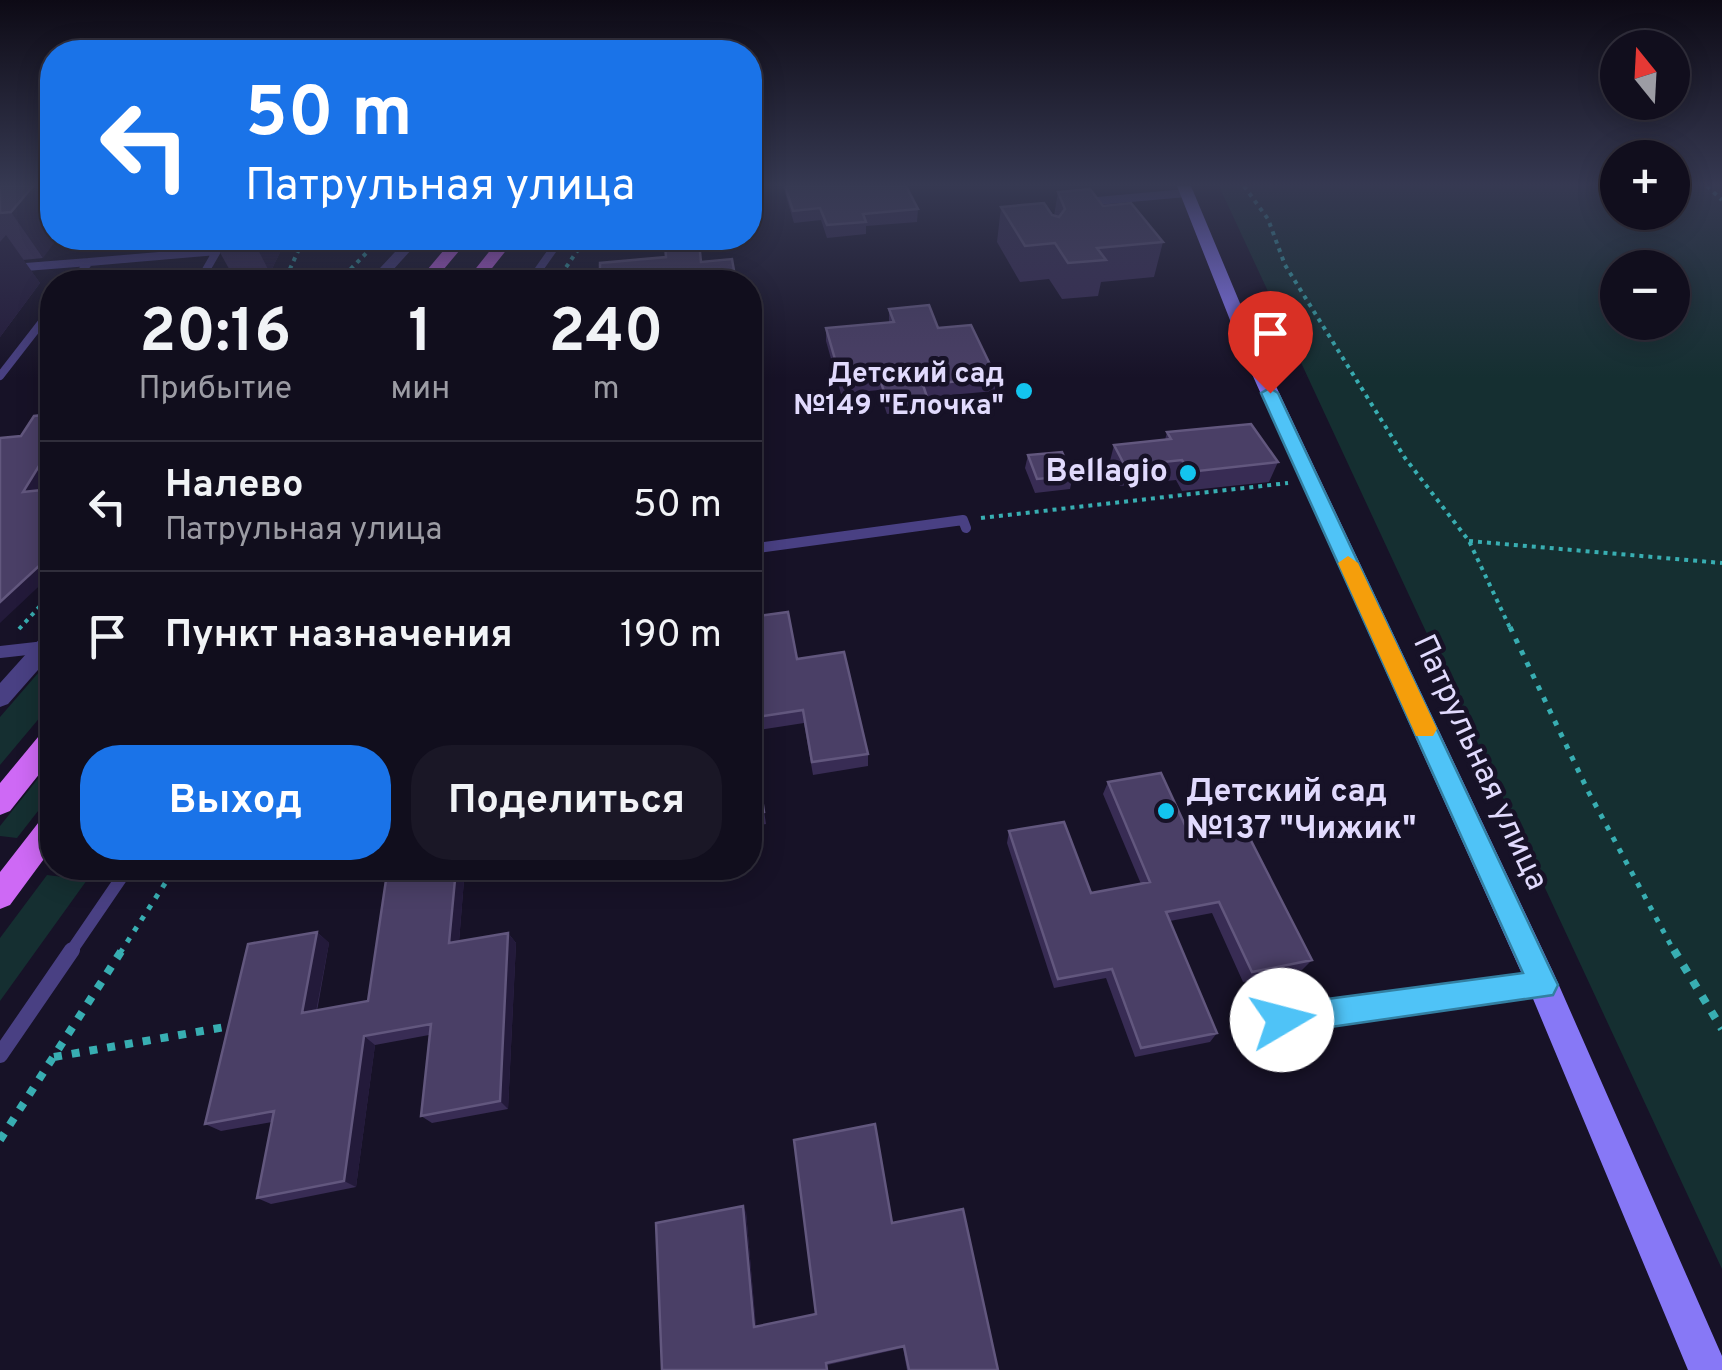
<!DOCTYPE html>
<html lang="ru">
<meta charset="utf-8">
<style>
:root{--surface:#110e1d;--page:#1a1726;--text:#f1f3f6;--muted:#9c9ca4;--line:#302e3b;--accent:#1a73e8}
body{margin:0;font-family:Overpass,sans-serif;background:var(--page);color:var(--text);height:100vh;display:flex;flex-direction:column;font-size:38px;white-space:nowrap}
*{box-sizing:border-box;margin:0}
p{font-size:32px;color:var(--muted)}
.icon{flex:none;width:55px;height:55px;fill:none;stroke:currentColor;stroke-width:2;stroke-linecap:round;stroke-linejoin:round}
.map{position:relative;flex:1;overflow:hidden}
.side{position:absolute;left:40px;top:270px;width:722px;height:610px;display:flex;flex-direction:column;background:var(--surface);border-radius:40px;box-shadow:0 5px 25px #0003,0 0 0 2px var(--line)}
.side>*{flex:none}
.banner{position:absolute;left:40px;top:40px;width:722px;height:210px;border-radius:40px;box-shadow:0 5px 25px #0003,0 0 0 2px var(--line);background:#1a73e8;color:#fff;overflow:hidden}
.needle{width:65px;rotate:342deg}
.fabs{position:absolute;left:1600px;top:30px;display:grid;gap:20px}
.fabs a{display:grid;place-items:center;width:90px;height:90px;border-radius:50%;background:var(--surface);box-shadow:0 5px 25px #0003,0 0 0 2px var(--line);font-size:50px}
.pin{position:absolute;display:grid;place-items:center;width:85px;height:85px;color:#fff;margin:-102px -42px;border-radius:50% 50% 50% 0;rotate:-45deg;box-shadow:0 0 10px #0007}
.pin .icon{rotate:45deg}
.me{position:absolute;width:110px;margin:-55px;rotate:82deg;stroke-linejoin:round;filter:drop-shadow(0 0 8px #0008)}
.turn{display:flex;align-items:center;gap:35px;height:210px;padding:0 40px;font-size:45px}
.turn .icon{width:130px;height:130px;stroke-width:2.5}
.turn b{display:block;font-size:70px;line-height:85px}
.eta{display:flex;justify-content:space-evenly;align-items:center;height:170px;text-align:center}
.eta b{font-size:60px;font-weight:700;line-height:70px}
.cta{display:flex;gap:20px;margin-top:auto;padding:20px 40px}
.cta a{flex:1;height:115px;border-radius:40px;background:var(--accent);color:#fff;font-size:40px;font-weight:700;line-height:115px;text-align:center}
.cta a+a{background:var(--page);color:var(--text)}
ul{padding:0;list-style:none}
li{display:flex;align-items:center;gap:30px;height:130px;padding:0 40px;border-top:2px solid var(--line)}
li div{flex:1}
li b{display:block;font-size:38px}
li em{font-style:normal}
.map>svg:first-child{display:block}
</style>
<div class="map">
<svg width="1722" height="1370" viewBox="0 0 1722 1370">
<rect width="100%" height="100%" fill="#171227"/>
<!-- green -->
<path fill="#152f31" fill-rule="evenodd" d="M1219,186H1617L1618,212H1672L1673,186H1722V1269ZM1618,268H1672V322H1618Z
M52,657V703L0,765V717Z
M52,761V793L17,838L0,836V826Z
M47,875L87,880L0,1001V938Z"/>
<g fill="none" stroke-linecap="round" stroke-linejoin="round">
<!-- path-far2 -->
<path stroke="#38aeb2" stroke-width="4" stroke-dasharray="4 5" stroke-linecap="butt" d="M1244,186L1268,219L1285,265L1405,458L1469,541L1511,630
M1707,186L1722,200
M280,282H284L304,238
M338,282L381,238
M556,282L586,238
M981,518L1288,483
M1469,541L1722,563
M19,629L52,593"/>
<!-- path-far1 -->
<path stroke="#38aeb2" stroke-width="5" stroke-dasharray="5 8" stroke-linecap="butt" d="M1510,627L1588,791L1675,953
M120,953L175,868"/>
<!-- path -->
<path stroke="#38aeb2" stroke-width="8" stroke-dasharray="8 10" stroke-linecap="butt" d="M1674,950L1722,1029
M54,1057L225,1027
M0,1140L122,950"/>
<!-- lane-far3 -->
<path stroke="#494083" stroke-width="8" d="M1086,202L1186,193
M89,262L217,251L199,282
M0,269L89,262L73,282
M530,282L561,238
M0,376L52,309"/>
<!-- lane-far2 -->
<path stroke="#494083" stroke-width="10" d="M750,549L963,520L966,528"/>
<!-- lane-far1 -->
<path stroke="#494083" stroke-width="12" d="M0,652L45,647
M70,953L128,868"/>
<!-- lane -->
<path stroke="#494083" stroke-width="16" d="M1282,1019L1539,985
M0,1055L72,950"/>
<!-- street -->
<path fill="#494083" fill-rule="evenodd" d="M408,238H422L382,282H367Z
M52,632V654L8,704L0,707V683L44,634Z"/>
<!-- secondary -->
<path fill="#8778f6" fill-rule="evenodd" d="M1177,186H1191L1265,363L1554,974L1722,1356V1370H1688L1531,994L1247,363Z"/>
<!-- primary -->
<path fill="#ce69f5" fill-rule="evenodd" d="M454,238H470L433,282H417Z
M500,238H516L481,282H465Z
M52,728V758L10,811L0,815V783L43,731Z
M52,815V848L10,905L0,909V872L42,818Z"/>
</g>
<!-- wall -->
<path fill="#382c54" d="M0,186L43,258L23,260L40,283L0,337Z
M783,186H906L918,209L917,222L866,226V234L827,238L821,220L794,223Z
M1058,192L1103,206L1163,242L1154,277L1101,282L1098,296L1062,299L1049,279L1020,282L997,242L1001,207L1054,216Z
M212,238H287L270,273L233,276Z
M889,309L938,328L996,377L995,391L927,397L926,410L887,414L879,390L841,394L826,341V328L889,322Z
M1167,432L1278,462L1269,482L1182,491L1176,480L1120,486L1109,465L1114,445L1165,440Z
M1028,455L1073,476L1070,489L1035,493L1025,468Z
M750,617L797,659L868,754V766L813,775L804,723L752,731L766,824L750,827Z
M1108,782L1191,838L1312,960L1302,970L1243,982L1212,913L1170,921L1217,1033L1210,1042L1135,1057L1106,978L1054,988L1007,843L1009,831L1091,893L1141,884L1103,794Z
M456,869L464,880L459,942L508,933L516,943L508,1109L432,1123L421,1116L429,1035L375,1045L356,1187L271,1204L257,1198L272,1122L221,1131L205,1124L317,932L329,943L317,1011L368,1001Z
M746,1212L756,1327L816,1314L892,1223L998,1370H907L903,1348L827,1365L662,1370Z"/>
<!-- shaded-wall -->
<path fill="#231a3a" d="M33,186H52V238H58L43,258L11,212Z
M6,235L40,283L0,337V242Z
M252,238H287L270,273Z
M50,448L52,450V469L33,503L23,492Z
M52,554V574L0,623V602Z
M456,869L464,880L458,954L449,943Z
M317,932L329,943L314,1022L302,1013Z
M508,933L516,943L508,1109L500,1101Z
M364,1036L375,1045L356,1187L344,1181Z
M743,1206L746,1212L756,1330L754,1327Z"/>
<!-- building -->
<path fill="#4a3f66" stroke="#62577e" stroke-width="2.5" d="M0,186H33L11,212L0,213Z
M785,186H906L918,209L863,214L866,222L827,225L820,208L793,211Z
M1090,189L1103,206L1131,203L1163,242L1097,248L1106,260L1068,263L1055,243L1025,246L1001,207L1044,203L1052,215L1059,217L1065,209L1058,192Z
M699,242L701,262L732,259L736,282H600V263L666,257L665,245Z
M929,305L938,328L971,325L996,377L923,385L927,397L887,401L879,376L841,380L826,328L894,322L889,309Z
M52,414V447L50,448L23,492L52,489V554L0,602V438L21,436L34,416Z
M1251,424L1278,462L1189,472L1182,460L1125,466L1114,445L1171,439L1167,432Z
M1062,452L1073,476L1037,479L1028,455Z
M788,612L797,659L844,652L868,754L812,762L803,710L750,718L764,812L750,815V617Z
M1161,773L1191,838L1245,829L1312,960L1252,972L1219,902L1166,912L1217,1033L1141,1048L1112,969L1058,979L1009,831L1064,822L1091,893L1150,882L1108,782Z
M456,869L449,943L508,933L500,1101L421,1116L431,1024L364,1036L344,1181L257,1198L274,1111L205,1124L248,944L317,932L302,1013L368,1001L386,880Z
M875,1124L892,1223L963,1209L998,1370H909L904,1346L826,1363L827,1370H662L656,1223L743,1206L754,1327L816,1314L794,1140Z"/>
<!-- sky -->
<linearGradient id="sky" x2="0" y2="1"><stop stop-color="#0d0a15"/><stop offset="0.49" stop-color="#363952"/><stop offset="1" stop-color="#363952" stop-opacity="0"/></linearGradient>
<rect width="1722" height="378" fill="url(#sky)"/>
<!-- route -->
<path fill="#4fc3f7" stroke="#337fa1" stroke-width="2.5" d="M1270,388L1278,393L1553,975L1558,985L1553,995L1282,1034L1272,1030L1268,1020L1272,1009L1282,1005L1523,973L1261,393Z"/>
<!-- slow -->
<path fill="#f59e0b" d="M1348,556L1358,563L1437,729L1433,736H1416L1413,729L1338,563Z"/>
<!-- markers -->
<g fill="#13c4ef" stroke="#171227" stroke-width="4">
<circle cx="1024" cy="391" r="10"/>
<circle cx="1188" cy="473" r="10"/>
<circle cx="1166" cy="811" r="10"/>
</g>
<g text-anchor="middle" dominant-baseline="central" stroke-width="9" stroke-linejoin="round" paint-order="stroke">
<!-- far-poi labels -->
<g font-size="28" font-weight="bold" fill="#e1dafd" stroke="#171227" text-anchor="end">
<text x="1004" y="375">Детский сад<tspan x="1004" dy="32">№149 "Елочка"</tspan></text>
</g>
<!-- poi labels -->
<g font-size="32" font-weight="bold" fill="#e1dafd" stroke="#171227" text-anchor="end">
<text x="1168" y="473">Bellagio</text>
<text x="1186" y="793" text-anchor="start">Детский сад<tspan x="1186" dy="37">№137 "Чижик"</tspan></text>
</g>
<!-- street labels -->
<g font-size="32" fill="#e1dafd" stroke="#171227">
<text transform="translate(1479 763) rotate(65)">Патрульная улица</text>
</g>
</g>
</svg>
<div class="fabs">
<a><svg class="needle" viewBox="-14 -14 28 28"><path d="M0-13l5 13h-10z" fill="#e53935"/><path d="M0 13l5-13h-10z" fill="#9c9ca4"/></svg></a>
<a>+</a>
<a>−</a>
</div>
<div class="pin" style="left:1270px;top:393px;background:#d93025"><svg class="icon" aria-label="arrive" viewBox="0 0 24 24"><path d="M6 21V4h12l-3 4 3 4H6"/></svg></div>
<svg class="me" style="left:1282px;top:1020px" viewBox="-20 -20 40 40"><circle r="19" fill="#fff"/><path d="M0-13L10 11 0 6-10 11z" fill="#4fc3f7"/></svg>
<div class="banner">
<div class="turn"><svg class="icon" aria-label="left" viewBox="0 0 24 24"><path d="M17 20v-9H6M10 6l-5 5 5 5"/></svg><div><b>50 m</b>Патрульная улица</div></div>
</div>
<section class="side">
<div class="eta">
<div><b>20:16</b><p>Прибытие</p></div>
<div><b>1</b><p>мин</p></div>
<div><b>240</b><p>m</p></div>
</div>
<ul>
<li><svg class="icon" aria-label="left" viewBox="0 0 24 24"><path d="M17 20v-9H6M10 6l-5 5 5 5"/></svg><div><b>Налево</b><p>Патрульная улица</p></div><em>50 m</em></li>
<li><svg class="icon" aria-label="arrive" viewBox="0 0 24 24"><path d="M6 21V4h12l-3 4 3 4H6"/></svg><div><b>Пункт назначения</b></div><em>190 m</em></li>
</ul>
<div class="cta"><a>Выход</a><a>Поделиться</a></div>
</section>
</div>
